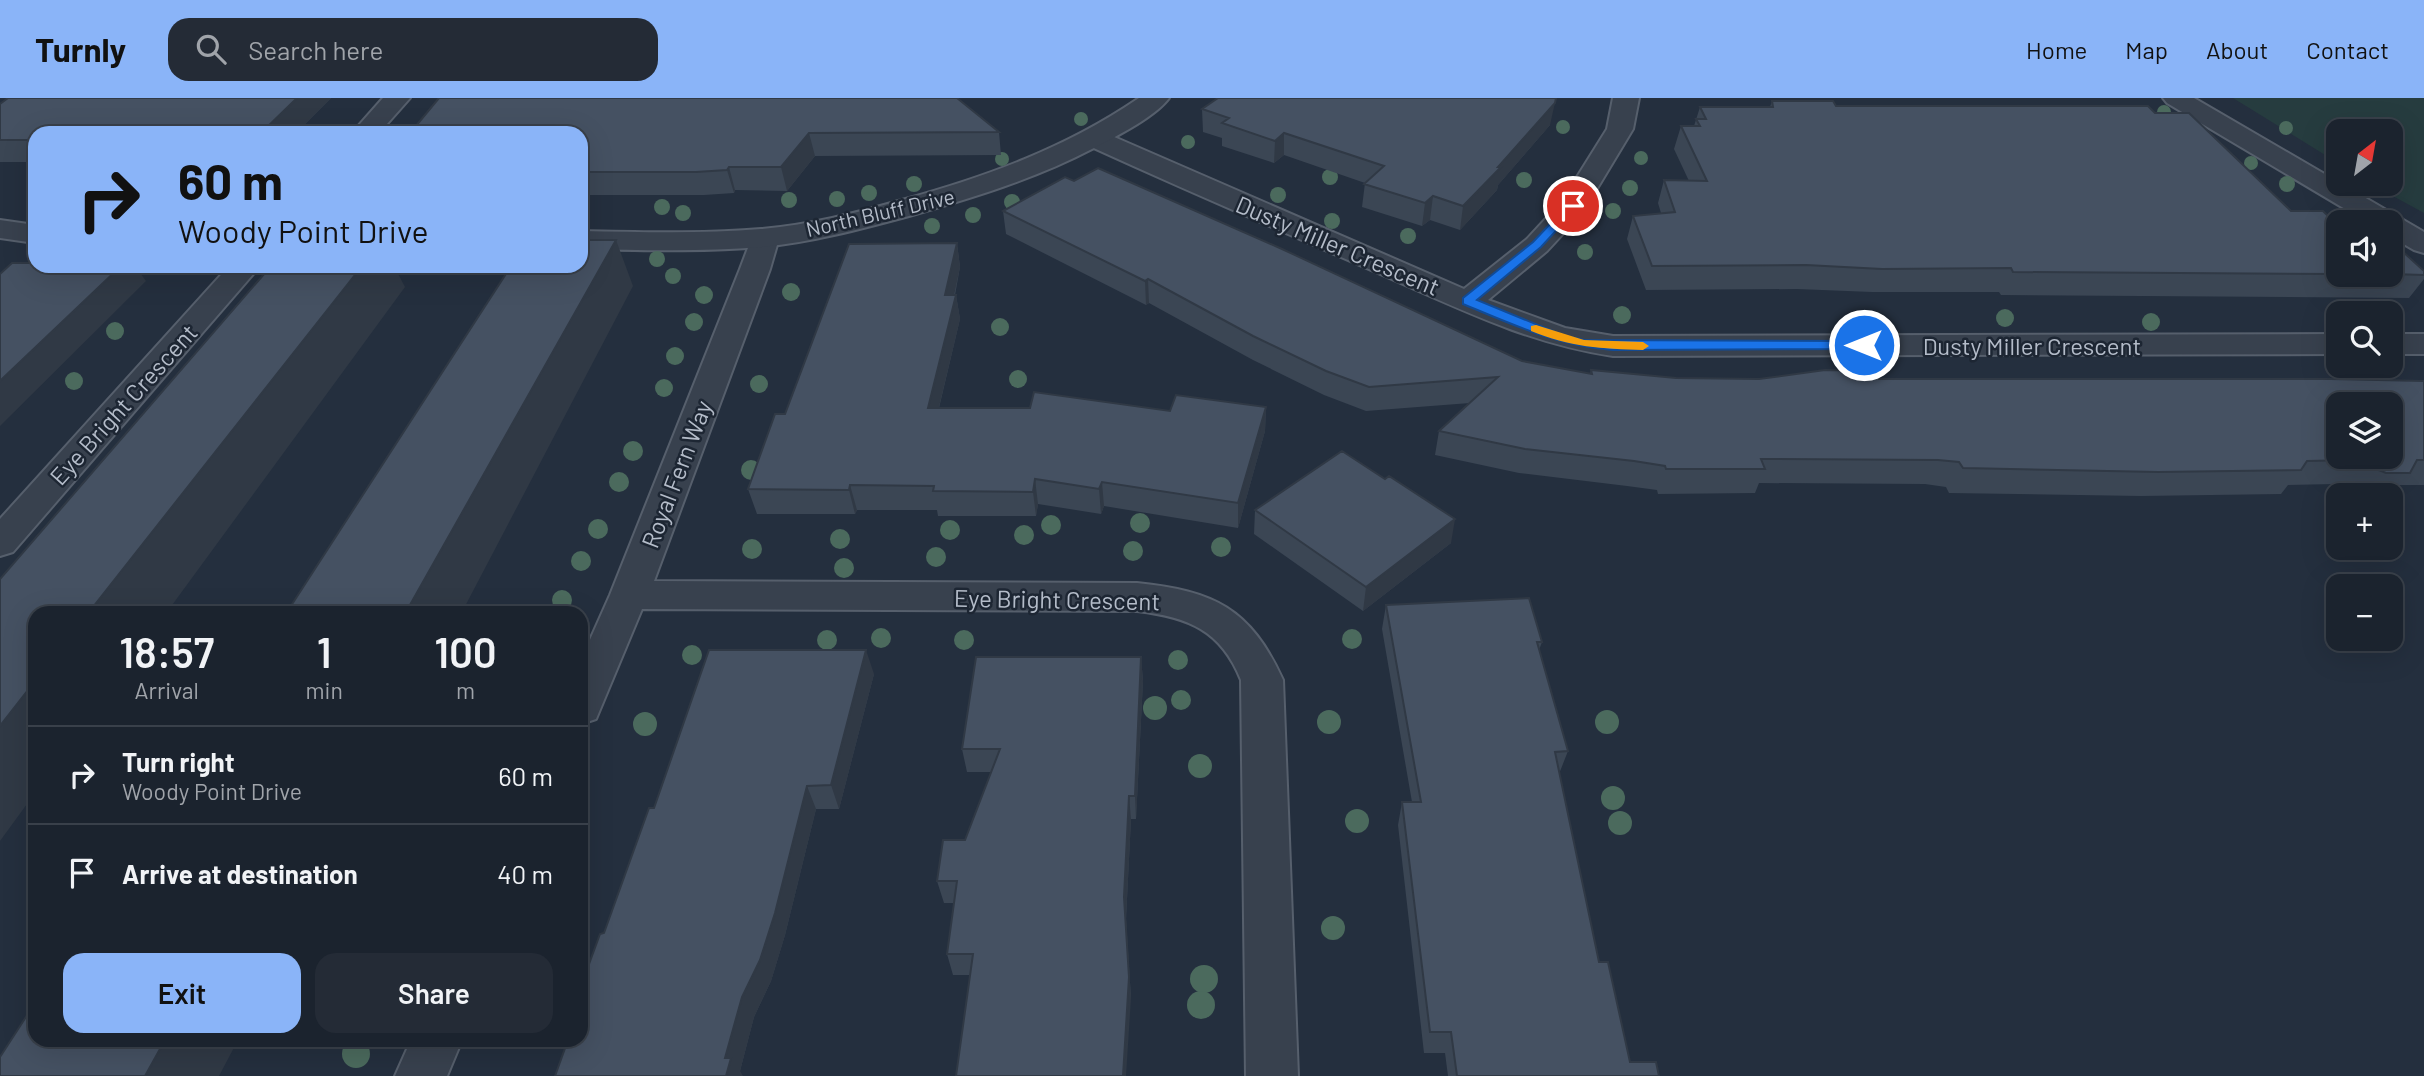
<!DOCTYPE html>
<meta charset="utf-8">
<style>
:root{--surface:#1b232e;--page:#242b36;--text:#f1f3f6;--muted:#a0a4aa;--line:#39404a;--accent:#8ab4f8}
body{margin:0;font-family:Barlow,sans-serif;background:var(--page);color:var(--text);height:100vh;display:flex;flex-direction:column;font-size:26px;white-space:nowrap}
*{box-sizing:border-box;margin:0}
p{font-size:23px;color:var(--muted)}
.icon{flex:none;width:38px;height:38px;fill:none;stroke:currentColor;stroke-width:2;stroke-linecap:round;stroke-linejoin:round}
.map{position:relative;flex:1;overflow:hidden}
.side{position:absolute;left:28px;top:508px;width:560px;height:441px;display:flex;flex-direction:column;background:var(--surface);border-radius:21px;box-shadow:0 7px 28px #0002,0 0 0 2px var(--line)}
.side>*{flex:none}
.banner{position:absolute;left:28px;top:28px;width:560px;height:147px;border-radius:21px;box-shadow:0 7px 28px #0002,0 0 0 2px var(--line);background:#8ab4f8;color:#111;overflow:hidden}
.needle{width:46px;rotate:31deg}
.tools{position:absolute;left:2326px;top:21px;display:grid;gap:14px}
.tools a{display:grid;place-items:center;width:77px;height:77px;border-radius:14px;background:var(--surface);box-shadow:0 7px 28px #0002,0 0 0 2px var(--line);font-size:35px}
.pin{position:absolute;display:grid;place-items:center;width:60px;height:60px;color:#fff;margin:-30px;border:4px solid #fff;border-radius:50%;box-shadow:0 2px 7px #0007}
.me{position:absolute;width:77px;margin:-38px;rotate:270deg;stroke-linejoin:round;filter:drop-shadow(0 0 5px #0008)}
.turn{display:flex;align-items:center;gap:24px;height:147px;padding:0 35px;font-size:32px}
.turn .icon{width:91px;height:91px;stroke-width:2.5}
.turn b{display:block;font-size:49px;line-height:60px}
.eta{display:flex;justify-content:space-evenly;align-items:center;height:119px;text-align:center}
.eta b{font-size:42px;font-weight:600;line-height:49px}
.button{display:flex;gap:14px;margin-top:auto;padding:14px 35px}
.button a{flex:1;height:80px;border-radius:21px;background:var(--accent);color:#111;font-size:28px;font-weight:600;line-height:80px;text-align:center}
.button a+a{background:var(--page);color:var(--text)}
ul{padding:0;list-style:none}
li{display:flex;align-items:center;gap:21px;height:98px;padding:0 35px;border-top:2px solid var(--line)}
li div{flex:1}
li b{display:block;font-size:26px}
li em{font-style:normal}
header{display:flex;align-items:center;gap:42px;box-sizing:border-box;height:98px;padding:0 35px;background:var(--accent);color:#111}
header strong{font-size:33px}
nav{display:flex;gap:38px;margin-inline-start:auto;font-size:24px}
.search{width:490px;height:63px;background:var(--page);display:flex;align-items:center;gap:18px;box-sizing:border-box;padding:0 24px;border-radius:21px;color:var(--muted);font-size:26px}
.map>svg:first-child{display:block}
</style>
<header>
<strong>Turnly</strong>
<div class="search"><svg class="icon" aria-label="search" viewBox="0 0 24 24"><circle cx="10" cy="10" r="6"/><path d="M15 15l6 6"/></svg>Search here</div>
<nav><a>Home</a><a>Map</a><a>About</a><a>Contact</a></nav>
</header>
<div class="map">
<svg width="2424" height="978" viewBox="0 0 2424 978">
<rect width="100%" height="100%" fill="#242f3e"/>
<!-- green -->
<path fill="#263c3f" d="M2233,0H2424V115L2371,86H2390V33H2338V65Z"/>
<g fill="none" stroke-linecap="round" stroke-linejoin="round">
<defs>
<path id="minor" d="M383,0H410L379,35H352Z
M1613,0H1639L1633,31L1583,114L1547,153L1488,202L1565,230L1613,238L2338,236V256L1613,258C1529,246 1456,209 1378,175C1281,133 1183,91 1087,47L1083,41L1087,35L1096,33L1105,35L1464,191L1527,141L1562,103L1607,31Z
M2163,0H2194L2424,134V155L2414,152L2390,138V124H2367L2167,5Z
M764,131L774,134L779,140L770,171L654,483L1137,485C1214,493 1250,510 1283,582L1298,978H1246L1241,582C1221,532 1188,519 1137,513L642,511L596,621L581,626V562L610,497L740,171L754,134Z
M229,168H260L13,454L0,458V421Z
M2390,236H2424V256H2390Z
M411,942H462L447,978H395Z"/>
<path id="tertiary" d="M1139,0H1169C1155,19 1115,39 1094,50C1035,81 972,100 909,118C861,131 812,144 762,149C702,154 641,152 581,151V133C641,134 702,136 761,131C809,127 856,115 902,102C986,79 1066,50 1139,0Z
M0,122L35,127V145L0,140Z"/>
</defs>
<!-- minor casing -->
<use href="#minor" stroke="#565f6c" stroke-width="4"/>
<!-- tertiary casing -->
<use href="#tertiary" stroke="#565f6c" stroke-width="4"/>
<!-- minor -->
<use href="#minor" fill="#38414e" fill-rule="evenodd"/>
<!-- tertiary -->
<use href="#tertiary" fill="#38414e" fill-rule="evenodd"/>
</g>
<!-- trees -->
<g fill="#4b6a5d">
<circle cx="2164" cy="14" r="7"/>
<circle cx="1081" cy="21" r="7"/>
<circle cx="1563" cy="29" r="7"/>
<circle cx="2286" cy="30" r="7"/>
<circle cx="1188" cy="44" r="7"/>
<circle cx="1641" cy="60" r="7"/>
<circle cx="1002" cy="61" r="7"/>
<circle cx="2251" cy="65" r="7"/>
<circle cx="1330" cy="79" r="8"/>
<circle cx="1524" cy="82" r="8"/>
<circle cx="914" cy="86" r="8"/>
<circle cx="2287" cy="86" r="8"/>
<circle cx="1630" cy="90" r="8"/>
<circle cx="869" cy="95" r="8"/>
<circle cx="1278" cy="97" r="8"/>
<circle cx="837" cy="101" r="8"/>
<circle cx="789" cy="102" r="8"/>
<circle cx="1012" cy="104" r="8"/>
<circle cx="662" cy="109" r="8"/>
<circle cx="1613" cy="113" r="8"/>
<circle cx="683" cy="115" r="8"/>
<circle cx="973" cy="117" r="8"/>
<circle cx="1332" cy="123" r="8"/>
<circle cx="932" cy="128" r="8"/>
<circle cx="1408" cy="138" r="8"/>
<circle cx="1585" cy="154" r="8"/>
<circle cx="657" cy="161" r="8"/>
<circle cx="673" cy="178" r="8"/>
<circle cx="791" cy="194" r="9"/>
<circle cx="704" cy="197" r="9"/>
<circle cx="1622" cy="217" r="9"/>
<circle cx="2005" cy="220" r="9"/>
<circle cx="694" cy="224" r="9"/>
<circle cx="2151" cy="224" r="9"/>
<circle cx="1000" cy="229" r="9"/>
<circle cx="115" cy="233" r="9"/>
<circle cx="675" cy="258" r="9"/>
<circle cx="1018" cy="281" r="9"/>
<circle cx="74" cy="283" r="9"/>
<circle cx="759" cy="286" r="9"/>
<circle cx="664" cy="290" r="9"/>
<circle cx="633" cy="353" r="10"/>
<circle cx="751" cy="372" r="10"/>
<circle cx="619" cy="384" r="10"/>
<circle cx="1140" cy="425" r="10"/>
<circle cx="1051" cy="427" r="10"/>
<circle cx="598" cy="431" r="10"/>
<circle cx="950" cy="432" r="10"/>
<circle cx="1024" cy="437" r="10"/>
<circle cx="840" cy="441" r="10"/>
<circle cx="1221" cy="449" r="10"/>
<circle cx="752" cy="451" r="10"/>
<circle cx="1133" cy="453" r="10"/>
<circle cx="936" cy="459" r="10"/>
<circle cx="581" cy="463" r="10"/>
<circle cx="844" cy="470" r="10"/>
<circle cx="562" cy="502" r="10"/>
<circle cx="881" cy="540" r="10"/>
<circle cx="1352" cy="541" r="10"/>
<circle cx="827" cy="542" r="10"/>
<circle cx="964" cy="542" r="10"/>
<circle cx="692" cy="557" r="10"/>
<circle cx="1178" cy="562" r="10"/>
<circle cx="1181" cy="602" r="10"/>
<circle cx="1155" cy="610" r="12"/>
<circle cx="1329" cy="624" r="12"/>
<circle cx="1607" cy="624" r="12"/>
<circle cx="645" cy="626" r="12"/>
<circle cx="1200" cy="668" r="12"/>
<circle cx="1613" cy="700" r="12"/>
<circle cx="1357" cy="723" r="12"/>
<circle cx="1620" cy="725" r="12"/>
<circle cx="1333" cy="830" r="12"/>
<circle cx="1204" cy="881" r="14"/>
<circle cx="1201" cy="907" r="14"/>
<circle cx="356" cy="956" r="14"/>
</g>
<!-- wall -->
<path fill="#3b4654" d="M8,0H331L296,35H35V64H0V6Z
M1772,3L1836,8L2155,15L2291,113L2327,117L2338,124V177H2390L2424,173V181L2409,200L2001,197L1999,194H1872L1797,191L1646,192L1627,141L1633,118L1661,115L1658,105L1664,82L1689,83L1674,51L1681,28H1694L1700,9H1770Z
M1202,11L1550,27L1498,87L1497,92L1460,132L1430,122L1422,128L1362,109L1365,85L1284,57L1274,65L1222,48V40L1203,34Z
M999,34L1001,57L815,58L787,93L735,92L734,95L704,97H581V35Z
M1074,83L1522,263L1590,276L1591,272L1676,280L1759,281L2424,283V387H2400L2390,397H2360L2334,386L2288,387L2281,396L2141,398L1949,395L1946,389L1925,386L1759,385L1755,395L1658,396L1657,392L1627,388L1519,375L1435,357L1439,333L1470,305L1366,313L1324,297L1253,262L1149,205L1146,207L1006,136L1003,113Z
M957,145L960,169L955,197H956L960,221L939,310L1170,313L1266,309L1265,333L1238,430L1104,408L1101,416L1038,406L1036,418H938L937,412H857L855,416H757L748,391Z
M1255,412L1451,445L1363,513L1254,436Z
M1386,507L1542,544L1539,552L1568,653L1559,676L1599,864L1630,964L1659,978H1448L1445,955H1424L1398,727L1402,704H1412L1382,531Z
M1141,559L1143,583L1136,721H1131L1126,821L1131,900L970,877H953L947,856L954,805H944L937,783L965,742L991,674H967L962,651Z
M874,576L839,711H816L785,837L771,883L754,919L740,973L604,835L654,710Z"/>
<!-- shaded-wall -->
<path fill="#303945" d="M297,0H331L296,35H261Z
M1556,0L1550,27L1498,87L1497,92L1460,132L1463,108Z
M809,35L815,58L787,93L781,69Z
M1284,35V57L1274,65L1275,43Z
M729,69L735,92L734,95L727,72Z
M1433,98L1430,122L1422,128L1425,105Z
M616,142L633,188L462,514H406Z
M957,145L960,169L949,221L945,197Z
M121,168H135L146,183L0,328V283Z
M362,168H394L405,189L167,514H89Z
M1148,181L1149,205L1146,207L1145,183Z
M956,197L960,221L933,334L928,310Z
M1266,309L1265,333L1238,430V405Z
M1035,381L1038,406L1036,418L1033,394Z
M1102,384L1104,408L1101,416L1099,391Z
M850,387L857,412L855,416L849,392Z
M1455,421L1451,445L1363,513L1366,489Z
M866,552L874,576L839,711L831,687Z
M1141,559L1143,583L1136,721L1135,698Z
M35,583V695L0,743V628Z
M807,688L816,711L785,837L771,883L754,919L740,973L743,978H726L725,960L742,899Z
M1129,698L1131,721L1126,821L1131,900L1126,978H1123L1124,799Z
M165,942H238L219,978H145Z"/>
<!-- building -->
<path fill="#455162" stroke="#303945" stroke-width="2" fill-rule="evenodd" d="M8,0H297L261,35H35V42H0V6Z
M439,0H957L999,34L809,35L781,69H729L727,72L696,74H581V35H410Z
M1218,0H1556L1555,5L1498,69H1501L1463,108L1433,98L1425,105L1364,86L1384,68L1284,35L1275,43L1222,25L1229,20L1202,11Z
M1772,3H1833L1836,8H2148L2155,15H2189L2291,113H2323L2327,117H2363L2371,124H2338V176L2013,174L2011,170L1882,171L1806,167L1652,168L1633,118L1675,114L1664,82L1707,83L1681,28H1700L1696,21H1706L1700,9H1773Z
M1098,70L1282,151L1522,263L1592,276L1591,272L1676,280L1759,281L1825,272L1875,273L1879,281H2331L2424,283V362H2417L2410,375H2386L2354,362L2307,363L2301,372L2158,374L1963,370L1959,364L1938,362L1761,361L1765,371H1666L1665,368L1634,363L1525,351L1439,333L1498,279L1369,289L1326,273L1253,238L1148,181L1145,183L1003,113L1065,79L1074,83ZM2338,306H2390V359H2338Z
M581,142H616L406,514H287L511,168H581Z
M2390,142L2424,173V177L2390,176Z
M957,145L945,197H956L928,310H1030L1034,294L1170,313L1176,297L1266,309L1238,405L1102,384L1099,391L1035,381L1033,394L933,393L934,388L850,387L849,392L748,391L775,316H785L849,146Z
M12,165H35V168H121L0,283V176Z
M271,168H362L89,514H35V583L0,628V481Z
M1342,353L1385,381L1389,378L1455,421L1366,489L1255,412Z
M1529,500L1542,544H1537L1568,653L1555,654L1599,864H1608L1630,964H1656L1659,978H1457L1451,934H1430L1402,704H1421L1386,507Z
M709,552H866L831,687L807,688L775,815L760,862L742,899L725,960H731L726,978H555L568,942H581V888L600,836L604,835L649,710H654Z
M976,559H1141L1135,698H1129L1124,799L1129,879L1123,978H956L973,856H947L957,783H937L943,742H965L1000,651H962Z
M35,905V942H165L145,978H0V959Z"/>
<!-- route -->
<path fill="#1a73e8" stroke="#114b97" stroke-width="2" d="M1569,106L1579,108L1541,149L1477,202L1565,238L1584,242L1864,243L1871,247L1864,251L1613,252C1558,248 1514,227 1463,206V200L1533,144Z"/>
<!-- slow -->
<path fill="#f59e0b" d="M1536,227L1584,242L1643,244L1649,248L1643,252C1603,251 1569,249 1531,233V228Z"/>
<g text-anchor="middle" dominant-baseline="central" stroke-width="5" stroke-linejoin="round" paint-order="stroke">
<!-- far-street labels -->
<g font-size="21" fill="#b4bcc9" stroke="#1d2633">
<text transform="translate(880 114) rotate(-13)">North Bluff Drive</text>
</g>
<!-- street labels -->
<g font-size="24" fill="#b4bcc9" stroke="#1d2633">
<text transform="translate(1338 147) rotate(23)">Dusty Miller Crescent</text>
<text x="2032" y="247">Dusty Miller Crescent</text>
<text transform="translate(123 306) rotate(-48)">Eye Bright Crescent</text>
<text transform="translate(676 376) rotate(-69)">Royal Fern Way</text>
<text transform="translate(1057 501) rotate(1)">Eye Bright Crescent</text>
</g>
</g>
</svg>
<div class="tools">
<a><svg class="needle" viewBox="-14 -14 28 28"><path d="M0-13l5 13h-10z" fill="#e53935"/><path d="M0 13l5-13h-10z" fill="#a0a4aa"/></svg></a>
<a><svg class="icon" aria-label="sound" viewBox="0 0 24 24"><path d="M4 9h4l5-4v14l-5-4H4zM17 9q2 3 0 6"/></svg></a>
<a><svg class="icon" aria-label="search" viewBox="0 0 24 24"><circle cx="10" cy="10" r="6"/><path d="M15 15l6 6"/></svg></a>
<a><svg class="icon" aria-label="layers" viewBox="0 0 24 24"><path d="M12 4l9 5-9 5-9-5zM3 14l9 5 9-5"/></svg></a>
<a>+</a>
<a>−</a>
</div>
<div class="pin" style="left:1573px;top:108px;background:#d93025"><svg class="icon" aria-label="arrive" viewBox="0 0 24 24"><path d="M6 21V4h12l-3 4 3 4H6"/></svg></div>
<svg class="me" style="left:1864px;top:247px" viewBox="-20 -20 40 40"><circle r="17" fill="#1a73e8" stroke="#fff" stroke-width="3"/><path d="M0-11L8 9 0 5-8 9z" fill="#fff"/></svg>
<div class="banner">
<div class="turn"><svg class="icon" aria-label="right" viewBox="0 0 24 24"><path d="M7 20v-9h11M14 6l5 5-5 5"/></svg><div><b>60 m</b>Woody Point Drive</div></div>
</div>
<section class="side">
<div class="eta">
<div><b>18:57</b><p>Arrival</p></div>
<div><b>1</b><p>min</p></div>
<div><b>100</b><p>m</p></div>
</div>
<ul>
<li><svg class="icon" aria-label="right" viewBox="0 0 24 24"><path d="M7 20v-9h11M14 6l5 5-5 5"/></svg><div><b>Turn right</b><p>Woody Point Drive</p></div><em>60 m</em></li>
<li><svg class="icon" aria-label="arrive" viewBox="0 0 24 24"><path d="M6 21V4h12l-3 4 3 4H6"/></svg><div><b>Arrive at destination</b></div><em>40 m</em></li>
</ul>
<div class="button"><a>Exit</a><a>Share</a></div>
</section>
</div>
